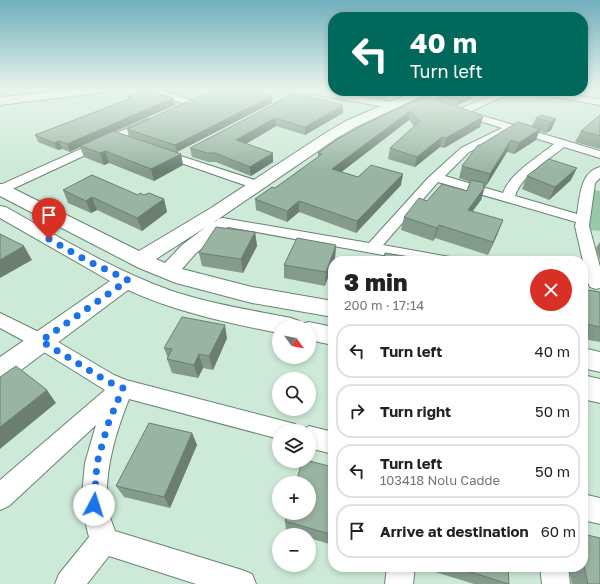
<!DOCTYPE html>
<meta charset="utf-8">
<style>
:root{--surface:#fff;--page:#f2f2f2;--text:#222;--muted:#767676;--line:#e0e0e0}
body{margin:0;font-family:"Golos Text",sans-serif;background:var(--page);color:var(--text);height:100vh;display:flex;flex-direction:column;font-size:15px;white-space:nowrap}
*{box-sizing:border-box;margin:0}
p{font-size:13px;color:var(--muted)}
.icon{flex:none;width:22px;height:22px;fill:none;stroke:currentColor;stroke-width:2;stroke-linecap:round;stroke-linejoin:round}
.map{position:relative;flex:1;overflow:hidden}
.details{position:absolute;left:328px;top:256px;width:260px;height:316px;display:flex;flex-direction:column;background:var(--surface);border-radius:16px;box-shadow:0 2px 6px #0003}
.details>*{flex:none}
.banner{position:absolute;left:328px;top:12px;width:260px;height:84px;border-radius:16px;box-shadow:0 2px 6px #0003;background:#00695c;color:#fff;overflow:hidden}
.needle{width:26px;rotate:123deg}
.buttons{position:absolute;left:272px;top:320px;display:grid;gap:8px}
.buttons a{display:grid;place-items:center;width:44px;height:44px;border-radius:50%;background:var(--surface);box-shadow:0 2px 6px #0003;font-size:20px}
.pin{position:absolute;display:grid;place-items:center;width:34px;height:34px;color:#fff;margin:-41px -17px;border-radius:50% 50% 50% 0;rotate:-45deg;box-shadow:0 0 4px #0007}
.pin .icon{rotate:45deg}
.me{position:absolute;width:44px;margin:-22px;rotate:5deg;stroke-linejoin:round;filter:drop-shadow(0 0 3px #0008)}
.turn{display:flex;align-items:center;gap:14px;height:84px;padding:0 16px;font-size:18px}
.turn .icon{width:52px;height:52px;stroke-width:2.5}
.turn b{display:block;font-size:28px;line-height:34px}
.round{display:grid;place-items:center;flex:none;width:42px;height:42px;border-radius:21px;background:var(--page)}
.headline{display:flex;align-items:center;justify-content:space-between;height:68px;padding:0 16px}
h1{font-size:24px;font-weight:800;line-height:30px}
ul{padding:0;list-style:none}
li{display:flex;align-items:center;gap:12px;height:54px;margin:0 8px 6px;padding:0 8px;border:2px solid var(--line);border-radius:16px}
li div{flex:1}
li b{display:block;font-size:15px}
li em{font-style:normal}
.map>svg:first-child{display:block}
</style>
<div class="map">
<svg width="600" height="584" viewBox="0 0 600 584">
<rect width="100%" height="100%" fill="#cde9d7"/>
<!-- green -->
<path fill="#97c8a9" d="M592,190L600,191V231L590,230Z"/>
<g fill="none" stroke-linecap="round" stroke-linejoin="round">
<defs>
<path id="street" d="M146,89H158L193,101L195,103L190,106L187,105L147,91Z
M302,89H314L391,102L396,105L391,108L307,93L281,107L278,108L273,105Z
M512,91H540L600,99V105C569,100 536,91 504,97C493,100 481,107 470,112L600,151V158L564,147C547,161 522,175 515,196L577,214C580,197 580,172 600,167V178L595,183L589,226L600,267V288L596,289L590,287L588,283L575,226L576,222L438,182L383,245L444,256L450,257L452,261H416L223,226L218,225L216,222L218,219L223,218L369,243L428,178L461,148L502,128L457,114L455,112L457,110L494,95ZM512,131L554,144C538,157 510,173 503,193L445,176L469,152Z
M148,119L152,120L153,122L152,124L6,192L0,193V185Z
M159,149L261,182L263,185L261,188H253L155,154L153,152Z
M0,313L53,339L114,375L126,380L295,424L298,431H279V439L129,399C116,432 105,467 107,504C107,512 112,522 115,531L242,570L252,574L256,584H196L109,556L87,584H55L59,574L89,537L81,505L85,463L96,425L9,506L0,510V480L105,390L39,349L0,328Z
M309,426L333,432V454L309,448V431H300Z
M583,494L600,498V524L583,520Z
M387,567H415L413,584H385Z
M540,567H568L570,584H542Z"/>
<path id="secondary" d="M81,89H111L105,92L0,105V97Z
M415,91H430L428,93L356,127L337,138L214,222L219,220L226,222L228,226L226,230L196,253L182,269L252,287L333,301V317L252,303L176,283L139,268L0,196V184L6,185L139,251L211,208L327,132L346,121ZM206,227L182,245L165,263L156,259Z
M0,206L6,207C60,238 114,270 172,291C211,304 251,310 291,318L299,321L301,324L309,322L333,327V345L309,340V327H279V333C228,323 176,312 128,290L9,379L0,382V357L110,281L0,218Z
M583,348L600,352V372L583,368Z
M583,375L600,379V403L583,399Z"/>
</defs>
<!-- street casing -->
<use href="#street" stroke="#698372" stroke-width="2"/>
<!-- secondary casing -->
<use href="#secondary" stroke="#698372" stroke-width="2"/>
<!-- street -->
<use href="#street" fill="#fff" fill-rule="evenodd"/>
<!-- secondary -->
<use href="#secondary" fill="#fff" fill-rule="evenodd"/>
</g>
<!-- wall -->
<path fill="#849b8b" d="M215,89H251L248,90L272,103L177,152L181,154L183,165L154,181L109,163L104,165L84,157L80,147L70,152L62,149L58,150L38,142L35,135L128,99V97L173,98L175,105L114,132L129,137L127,129Z
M365,91H396L384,99L364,96Z
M296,93L343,105V113L305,135L276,126L246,144L273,153V162L251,176L216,162H209L192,157L190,148Z
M437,93L471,99L456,106L440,101L479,114V116L483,117L480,127L444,148L440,147L415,167L388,159L390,148L414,126L409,120L341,172L358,177L401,185L356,233L299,212L287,222L256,210L255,199L275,188L318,157V153L436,100Z
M600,115V149L575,142L581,131Z
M536,118L556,119L551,130L546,133L539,131L536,140L514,154L507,152L486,186H484L481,200L472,211L498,233L488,255L435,238L433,241L401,230L404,217L427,201L467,191L470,182L459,178L462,166L480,145L532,126Z
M527,176L571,180L549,200L522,189Z
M63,190L144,195L164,199L167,212L142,231L97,210L91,213L68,203Z
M255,232L257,246L243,273L202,266L199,253Z
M600,242V261L596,248Z
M336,245L335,258L334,261H333V264L325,286L284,278V265Z
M583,289L600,292V342L583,339Z
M227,338L213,370L203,368L198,378L172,373L167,359L168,358L164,348Z
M192,433L197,445L170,508L124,497L116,486Z
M333,467V545L309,538V535H300L286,531L285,521Z
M583,534L600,584H572L568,567H583Z
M419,567H508L509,584H474Z"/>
<!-- shaded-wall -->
<path fill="#6b7e71" d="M387,91H396L384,99L385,92Z
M473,92L471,99L456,106L457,99Z
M272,96V103L177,152L175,145Z
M173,98L175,105L82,146H80V147L70,152L67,144Z
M343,105V113L305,135V127Z
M410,111L409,120L331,180L332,169Z
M479,114L477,120L483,117L480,127L444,148L446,138Z
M275,118L276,126L237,149L236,140Z
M556,119L551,130L546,133L551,122Z
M540,129L536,140L514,154L519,143Z
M442,137L440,147L415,167L417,157Z
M511,140L507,152L486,186L490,174Z
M59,141L62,149L58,150L54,143Z
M105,151L109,163L104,165L100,153Z
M273,153V162L251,176L250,167Z
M181,154L183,165L154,181L151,169Z
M577,168L571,180L549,200L555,187Z
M403,174L401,185L356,233L357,221Z
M485,183L482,190L485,187L481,200L464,223L468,210Z
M92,197L97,210L91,213L86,201Z
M164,199L167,212L142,231L137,218Z
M299,201V212L287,222V211Z
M503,220L498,233L488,255L493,242Z
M439,225L435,238L433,241L437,228Z
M255,232L257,246L243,273L241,259Z
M336,245L335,258L334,261H333V264L325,286L326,272Z
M24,246L32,260L0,278V260Z
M225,325L227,338L213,370L209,356Z
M199,354L203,368L198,378L194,365Z
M47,390L56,403L0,449V427Z
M192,433L197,445L170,508L164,497Z"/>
<!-- building -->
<path fill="#99b4a2" stroke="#6b7e71" d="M215,89H244L272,96L175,145L127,129Z
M145,90L173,98L67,144L59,141L54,143L35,135L132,98L128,97Z
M377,91H387L385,92Z
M442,91H470L473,92L457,99L437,93Z
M296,93L343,105L305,127L275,118L236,140L273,153L250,167L215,153H207L190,148Z
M425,96L479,114L478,115L483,117L446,138L442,137L417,157L390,148L420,121L410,111L332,169L358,177L371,165L403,174L357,221L299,201L287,211L255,199L272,187L275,188L322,154L318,153L336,140L365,124Z
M541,115L556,119L551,122L536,118Z
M600,115V136L581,131Z
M518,122L540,129L519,143L511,140L490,174L462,166L478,145H480Z
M113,131L181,154L151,169L105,151L100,153L80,146Z
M549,159L577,168L555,187L527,176Z
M92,175L138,195L140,193L144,195L149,193L164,199L137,218L92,197L86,201L63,190Z
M471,180L485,183L483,186L485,187L468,210L503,220L493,242L439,225L437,228L404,217L419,198L427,201L442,184L467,191Z
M216,227L255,232L241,259L199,253Z
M0,234L24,246L0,260Z
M297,238L336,245L326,272L284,265Z
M385,253L429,260V261H383Z
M583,289L600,292V327L583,323Z
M182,317L225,325L209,356L199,354L194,365L167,359L172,349L164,348Z
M16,366L47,390L0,427V377Z
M149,423L192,433L164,497L116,486Z
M302,461H309L333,467V535L285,521L288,513H309V483H296Z
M583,534L600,538V584H588L583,562Z
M454,567H508L509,584Z"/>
<!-- sky -->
<linearGradient id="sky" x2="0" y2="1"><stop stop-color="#70aebc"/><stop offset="0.52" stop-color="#e8f5ed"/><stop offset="1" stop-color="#e8f5ed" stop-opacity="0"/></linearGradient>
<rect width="600" height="171" fill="url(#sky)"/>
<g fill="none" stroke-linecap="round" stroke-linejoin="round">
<!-- route -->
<path stroke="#1a73e8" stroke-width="7" stroke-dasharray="0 12.6" d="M49,239L86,260L128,280L41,341L107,381L123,388L108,424L97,463L94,505"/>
</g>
</svg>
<div class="buttons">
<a><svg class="needle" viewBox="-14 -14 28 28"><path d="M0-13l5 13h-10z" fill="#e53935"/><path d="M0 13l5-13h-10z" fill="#767676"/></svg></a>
<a><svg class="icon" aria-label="search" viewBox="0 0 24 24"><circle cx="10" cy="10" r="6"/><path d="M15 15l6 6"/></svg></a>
<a><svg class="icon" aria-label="layers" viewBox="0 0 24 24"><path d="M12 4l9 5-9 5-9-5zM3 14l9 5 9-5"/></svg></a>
<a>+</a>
<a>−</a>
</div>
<div class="pin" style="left:49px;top:239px;background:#d93025"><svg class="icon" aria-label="arrive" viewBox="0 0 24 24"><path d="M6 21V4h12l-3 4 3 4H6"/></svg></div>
<svg class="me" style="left:94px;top:505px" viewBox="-20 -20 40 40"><circle r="19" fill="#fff"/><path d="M0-13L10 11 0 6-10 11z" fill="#1a73e8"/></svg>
<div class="banner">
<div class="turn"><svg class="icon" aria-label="left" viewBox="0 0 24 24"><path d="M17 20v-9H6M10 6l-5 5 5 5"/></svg><div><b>40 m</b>Turn left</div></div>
</div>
<section class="details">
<div class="headline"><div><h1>3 min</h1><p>200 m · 17:14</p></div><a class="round" style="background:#d93025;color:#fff"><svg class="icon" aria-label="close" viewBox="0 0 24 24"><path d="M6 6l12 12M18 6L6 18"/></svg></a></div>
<ul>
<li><svg class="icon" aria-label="left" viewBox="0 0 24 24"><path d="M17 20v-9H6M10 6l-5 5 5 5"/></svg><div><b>Turn left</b></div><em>40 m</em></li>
<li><svg class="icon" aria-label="right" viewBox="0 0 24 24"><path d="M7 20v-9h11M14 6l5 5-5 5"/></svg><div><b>Turn right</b></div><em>50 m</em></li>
<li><svg class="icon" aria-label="left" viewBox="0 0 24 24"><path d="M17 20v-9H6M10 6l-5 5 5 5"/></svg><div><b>Turn left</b><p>103418 Nolu Cadde</p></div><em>50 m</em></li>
<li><svg class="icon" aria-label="arrive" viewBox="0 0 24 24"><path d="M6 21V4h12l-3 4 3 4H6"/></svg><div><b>Arrive at destination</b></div><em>60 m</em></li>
</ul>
</section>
</div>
